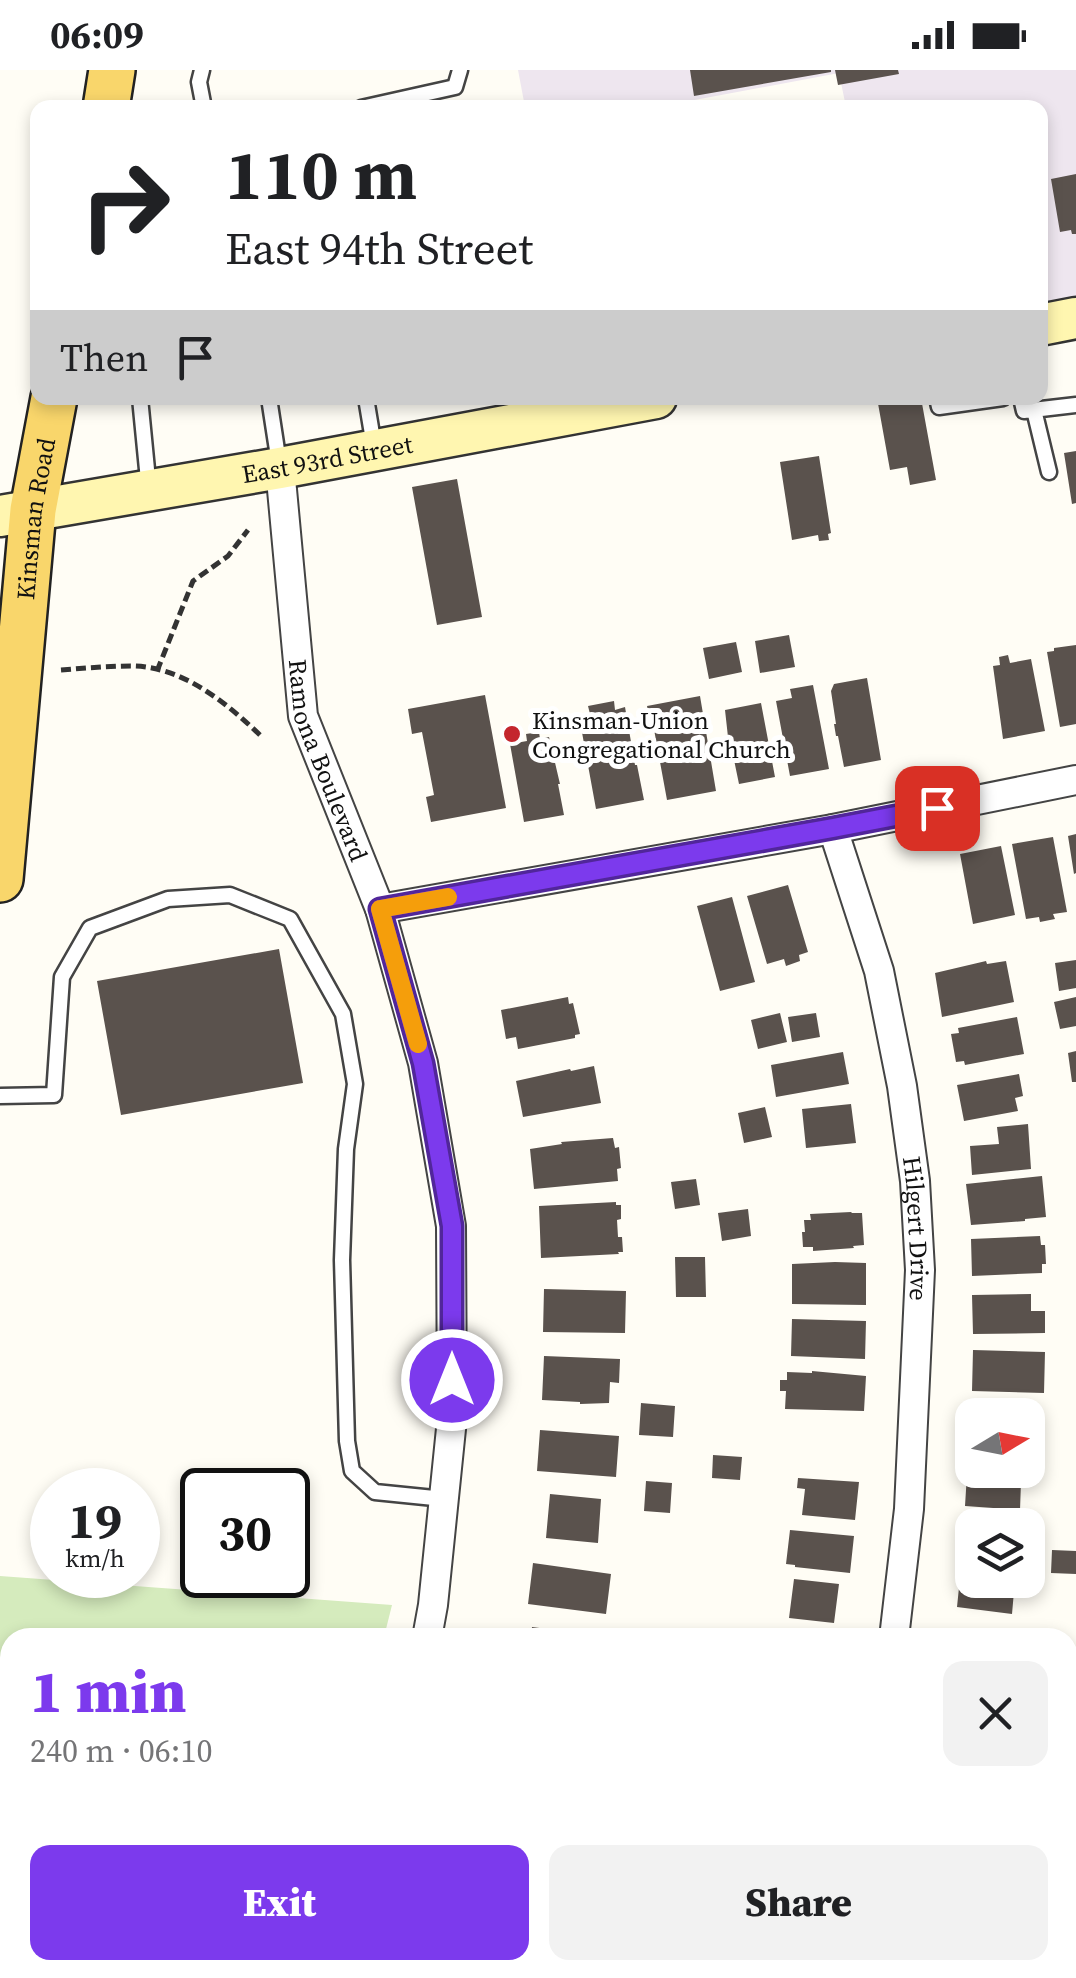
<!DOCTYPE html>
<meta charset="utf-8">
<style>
:root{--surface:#fff;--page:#f2f2f2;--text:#202124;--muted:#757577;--accent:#7c3aed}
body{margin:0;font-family:"Source Serif 4",serif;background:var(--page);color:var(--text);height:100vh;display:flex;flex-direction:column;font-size:38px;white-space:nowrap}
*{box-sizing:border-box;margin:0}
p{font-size:32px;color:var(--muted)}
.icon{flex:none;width:55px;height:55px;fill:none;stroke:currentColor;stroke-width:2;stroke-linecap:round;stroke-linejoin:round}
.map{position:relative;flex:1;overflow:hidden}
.details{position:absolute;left:0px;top:1558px;width:1078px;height:352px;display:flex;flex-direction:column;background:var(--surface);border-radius:30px 30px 0 0;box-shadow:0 5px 15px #0003}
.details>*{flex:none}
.hud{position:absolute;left:30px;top:30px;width:1018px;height:305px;border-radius:20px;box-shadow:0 5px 15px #0003;background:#fff;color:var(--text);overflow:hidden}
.needle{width:65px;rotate:80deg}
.tools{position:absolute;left:955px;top:1328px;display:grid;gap:20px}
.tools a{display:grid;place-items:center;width:90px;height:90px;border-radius:20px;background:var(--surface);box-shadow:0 5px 15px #0003;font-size:50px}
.speed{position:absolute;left:30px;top:1398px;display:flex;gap:20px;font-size:50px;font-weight:700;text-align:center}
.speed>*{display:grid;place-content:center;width:130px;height:130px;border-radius:50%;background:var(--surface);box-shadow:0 5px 15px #0003;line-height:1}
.speed small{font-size:25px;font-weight:400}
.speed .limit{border:5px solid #111;border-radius:15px;background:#fff;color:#111}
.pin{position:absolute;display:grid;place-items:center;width:85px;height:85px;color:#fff;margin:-42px;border-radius:20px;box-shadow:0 5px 15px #0006}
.me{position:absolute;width:110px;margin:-55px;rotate:0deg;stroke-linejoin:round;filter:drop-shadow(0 0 8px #0008)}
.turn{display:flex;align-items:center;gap:35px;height:210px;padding:0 30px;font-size:45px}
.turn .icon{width:130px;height:130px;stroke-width:2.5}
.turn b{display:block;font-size:70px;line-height:85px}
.then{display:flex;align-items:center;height:95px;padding:0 30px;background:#0003;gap:20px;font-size:38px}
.round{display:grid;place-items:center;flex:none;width:105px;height:105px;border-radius:20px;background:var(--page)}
.headline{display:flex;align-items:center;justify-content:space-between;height:170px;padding:0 30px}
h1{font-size:60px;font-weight:800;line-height:75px;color:var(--accent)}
.cta{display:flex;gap:20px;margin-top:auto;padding:20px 30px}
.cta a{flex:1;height:115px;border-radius:20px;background:var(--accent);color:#fff;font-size:40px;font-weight:800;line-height:115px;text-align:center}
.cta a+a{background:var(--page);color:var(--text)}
.status{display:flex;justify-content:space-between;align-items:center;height:70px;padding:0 50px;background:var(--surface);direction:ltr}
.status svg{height:28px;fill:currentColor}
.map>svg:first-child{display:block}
</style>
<div class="status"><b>06:09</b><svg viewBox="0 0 49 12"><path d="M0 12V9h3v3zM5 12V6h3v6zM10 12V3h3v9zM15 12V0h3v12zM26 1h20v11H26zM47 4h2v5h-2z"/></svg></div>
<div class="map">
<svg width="1076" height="1908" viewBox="0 0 1076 1908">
<rect width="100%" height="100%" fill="#fffdf5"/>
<!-- industrial -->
<path fill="#eee6ef" d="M518,0H1076V248L1040,255V38L846,37L839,3L657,37H525Z"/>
<!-- green -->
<path fill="#d5ebbd" d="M0,1506L392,1535L384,1567L10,1568V1900H304L302,1908H0Z"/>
<!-- building -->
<path fill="#5a524d" d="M690,0H831V2L694,26Z
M835,0H898L899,4L838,15Z
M1076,104V164H1072L1071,160L1060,162L1051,109Z
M877,328H921L936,410L910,415L907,397L890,400Z
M1076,381V433L1072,434L1064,383Z
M819,386L831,463L828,464L829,470L819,471L818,465L792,470L780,392Z
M457,409L482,547L437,555L412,417Z
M789,565L795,597L760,603L755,571Z
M736,572L742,602L709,609L703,578Z
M1076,575V654L1060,657L1047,582L1054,581V578Z
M1008,585L1010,593L1031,589L1045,661L1003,669L993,596L1000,595L999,587Z
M867,608L881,690L844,697L838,666H836L834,654H836L831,621L834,614Z
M813,615L829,699L790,706L776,631L792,628L790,619Z
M485,625L506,738L431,752L426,727L434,725L422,662L412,664L408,639Z
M700,626L716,721L667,730L653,654L651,655L647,636Z
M614,631L615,640L625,637L635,695H637L644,730L596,739L579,646L590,644L588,636Z
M761,633L775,707L739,714L733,685H730L725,640Z
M539,662L540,669L549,667L560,714H558L564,745L524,752L510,674L527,671L526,664Z
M1076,764V803L1074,804L1068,766Z
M1053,767L1067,842L1053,844L1055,849L1040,852L1039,847L1026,849L1012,774Z
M1001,776L1015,845L973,854L960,784Z
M788,815L808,882L799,885L800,891L786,896L784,889L767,894L747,826Z
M732,827L755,912L720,921L697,836Z
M279,879L303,1013L121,1045L97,911Z
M1076,890V918L1059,921L1055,893Z
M986,891L987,894L1006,891L1014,932L942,947L935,903Z
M568,927L569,934L573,933L580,964L575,965V968L518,979L516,967L506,969L501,940Z
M1076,927V956L1060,959L1054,932Z
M780,943L787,972L758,979L751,950Z
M816,943L820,967L792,972L788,947Z
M1017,947L1024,984L965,995L964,991L956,992L951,964L959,963L958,958Z
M1076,981V1012H1072L1068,983Z
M843,982L849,1014L776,1027L771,995Z
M594,996L601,1033L523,1047L516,1011L570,999L571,1001Z
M1019,1004L1023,1026L1015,1028L1018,1041L964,1051L957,1015Z
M851,1034L856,1073L806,1078L802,1039Z
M765,1037L772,1067L744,1073L738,1043Z
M1028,1054L1031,1099L972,1105L970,1076L999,1074L997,1057Z
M613,1068L615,1078L619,1077L621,1098L617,1099L618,1111L534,1119L530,1079L562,1074L561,1072Z
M1042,1106L1046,1147L1025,1149V1151L971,1155L966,1114Z
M696,1109L700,1135L675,1139L671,1112Z
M616,1132V1135H621V1149L617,1150L618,1167H622L623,1182H618L619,1184L541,1188L539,1136Z
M748,1139L751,1166L722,1171L718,1143Z
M851,1142L852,1143H862L864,1175L853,1176L854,1178L813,1181V1177H803L802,1162H805L804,1150H811L810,1144Z
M1040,1166L1041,1175H1045L1046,1194H1042V1203L972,1206L971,1169Z
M675,1187H705L706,1227H676Z
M835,1192L866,1193V1235L792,1234V1194Z
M544,1219L626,1221L625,1263L543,1262Z
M1031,1224V1241H1045V1263L973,1264L972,1225Z
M792,1249L866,1251L865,1289L791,1286Z
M973,1280L1045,1282L1044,1323L972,1321Z
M544,1286L620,1289L619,1313L610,1312L609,1333L580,1334V1332L542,1330Z
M812,1301L866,1306L864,1341L785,1339L786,1321H780V1310H787V1302L812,1303Z
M641,1333L675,1336L673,1367L639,1365Z
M972,1335L1039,1337L1037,1379L1028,1378V1345H971Z
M540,1360L619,1366L616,1407L537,1401Z
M713,1385L742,1387L740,1410L712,1408Z
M980,1400H1028L1027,1412H1021L1020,1440L965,1436L967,1404L979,1405Z
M798,1408L859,1412L855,1450L802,1445L805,1419L797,1418Z
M646,1411L672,1413L670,1443L644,1441Z
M550,1424L601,1429L598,1473L546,1468Z
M965,1449L1012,1452V1455H972V1481L963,1480Z
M790,1460L854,1466L850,1503L795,1497V1495L786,1494Z
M1052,1480L1076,1481V1504L1051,1503Z
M533,1493L611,1504L606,1544L528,1534Z
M961,1498L972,1499V1510H1015L1012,1544L957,1537Z
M794,1509L839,1514L834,1553L789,1548Z
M532,1557L577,1563V1568H531Z
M649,1558L680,1560V1568H648Z
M1068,1636L1076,1637V1666L1068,1665Z
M1068,1677H1076V1709L1068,1708Z
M447,1900H515L513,1908H445Z
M713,1900H784L782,1908H711Z"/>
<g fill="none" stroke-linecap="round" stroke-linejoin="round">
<defs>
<path id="service" d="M202,0L199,12L204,38
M361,38L455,17L460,0
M140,328L149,420
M269,328L279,393
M366,328L374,376
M937,328L939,337L1003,328
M1021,328L1024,341L1076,335
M1034,340L1049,402
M0,1026L54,1025L62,907L90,858L168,829L230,825L290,849L343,944L355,1014L346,1079L342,1190L347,1371L352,1401L375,1422L444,1429"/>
<g id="minor">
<path id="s1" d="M280,398L303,646L380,839L423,993L451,1156L452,1349L433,1535L427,1568"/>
<path id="s2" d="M833,759L879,901L902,1016L915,1111L920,1200L909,1439L894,1568"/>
<path d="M380,839L833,759L1076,710"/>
<path d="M1068,1763H1076"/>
<path d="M347,1908L350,1900"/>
<path d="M829,1908L832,1900"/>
</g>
<g id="secondary">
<path d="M1040,255L1076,248"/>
<path id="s3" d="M0,446L280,398L656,328"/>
</g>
<g id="primary">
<path d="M106,38L112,0"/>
<path id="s4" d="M0,809L33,440L54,328"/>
</g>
</defs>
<!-- service casing -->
<use href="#service" stroke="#444" stroke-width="19"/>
<!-- minor casing -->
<use href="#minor" stroke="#444" stroke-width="32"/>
<!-- secondary casing -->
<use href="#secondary" stroke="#333" stroke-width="45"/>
<!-- primary casing -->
<use href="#primary" stroke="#222" stroke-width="50"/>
<!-- path -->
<path stroke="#333" stroke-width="5" stroke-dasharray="10 5" stroke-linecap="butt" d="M61,600C85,598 109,596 133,596C184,597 228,634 263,668
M157,601L193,511L228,486L248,460"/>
<!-- service -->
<use href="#service" stroke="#fff" stroke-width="14"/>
<!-- minor -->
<use href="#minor" stroke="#fff" stroke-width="28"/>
<!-- secondary -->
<use href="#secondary" stroke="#fff6b0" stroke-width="40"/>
<!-- primary -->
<use href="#primary" stroke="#f9d66b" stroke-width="45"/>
</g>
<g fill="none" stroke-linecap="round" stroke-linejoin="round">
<defs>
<path id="route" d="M452,1310V1156L423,993L380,839L833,758L937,738"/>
</defs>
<!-- route casing -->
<use href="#route" stroke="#51269a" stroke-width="25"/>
<!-- route -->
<use href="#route" stroke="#7c3aed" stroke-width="18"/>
<!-- slow -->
<path stroke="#f59e0b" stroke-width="18" d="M418,974L380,839L448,827"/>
</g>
<!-- markers -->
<circle fill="#c4262e" stroke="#fff" stroke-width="4" cx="512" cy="664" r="10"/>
<g text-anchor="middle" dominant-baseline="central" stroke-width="10" stroke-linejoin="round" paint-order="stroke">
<!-- street labels -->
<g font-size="25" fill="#111" stroke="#fff">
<text stroke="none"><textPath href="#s3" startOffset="332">East 93rd Street</textPath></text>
<text stroke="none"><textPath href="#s4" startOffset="362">Kinsman Road</textPath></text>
<text stroke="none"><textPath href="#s1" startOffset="298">Ramona Boulevard</textPath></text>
<text stroke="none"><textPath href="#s2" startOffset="410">Hilgert Drive</textPath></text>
</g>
<!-- poi labels -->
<g font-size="25" fill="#111" stroke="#fff" text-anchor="start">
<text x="532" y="650">Kinsman-Union<tspan x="532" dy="29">Congregational Church</tspan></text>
</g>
</g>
</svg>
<div class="tools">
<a><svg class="needle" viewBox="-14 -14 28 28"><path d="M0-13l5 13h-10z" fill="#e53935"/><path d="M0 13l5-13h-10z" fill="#757577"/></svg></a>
<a><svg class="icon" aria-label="layers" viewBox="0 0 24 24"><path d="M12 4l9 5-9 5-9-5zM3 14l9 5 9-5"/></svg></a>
</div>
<div class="speed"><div>19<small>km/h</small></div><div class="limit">30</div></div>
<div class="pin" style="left:937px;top:738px;background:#d93025"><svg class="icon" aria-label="arrive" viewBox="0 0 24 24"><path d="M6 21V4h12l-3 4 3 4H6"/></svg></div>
<svg class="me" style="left:452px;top:1310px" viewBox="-20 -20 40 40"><circle r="17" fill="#7c3aed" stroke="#fff" stroke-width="3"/><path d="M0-11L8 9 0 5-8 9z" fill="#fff"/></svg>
<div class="hud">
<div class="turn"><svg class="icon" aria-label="right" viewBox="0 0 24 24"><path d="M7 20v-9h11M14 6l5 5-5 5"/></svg><div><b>110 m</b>East 94th Street</div></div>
<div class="then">Then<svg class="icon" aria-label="arrive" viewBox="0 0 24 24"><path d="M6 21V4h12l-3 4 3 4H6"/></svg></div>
</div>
<section class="details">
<div class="headline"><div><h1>1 min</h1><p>240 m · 06:10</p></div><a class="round"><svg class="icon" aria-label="close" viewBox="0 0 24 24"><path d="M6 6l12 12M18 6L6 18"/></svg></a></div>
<div class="cta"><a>Exit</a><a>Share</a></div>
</section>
</div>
